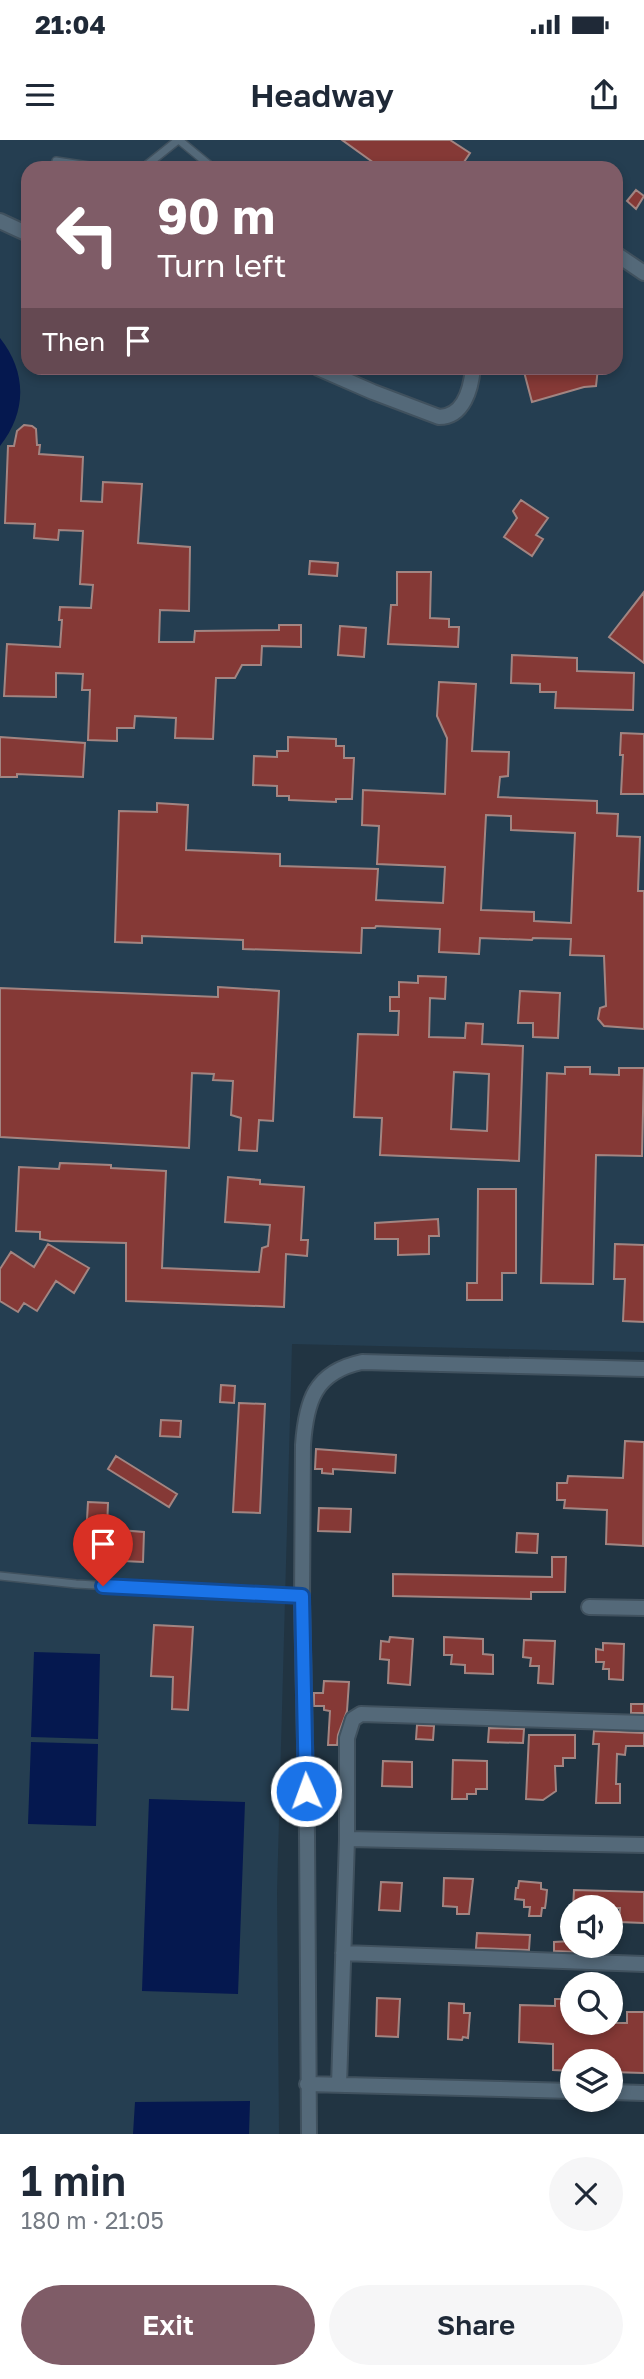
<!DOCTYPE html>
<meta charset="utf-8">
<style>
:root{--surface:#fff;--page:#f6f6f7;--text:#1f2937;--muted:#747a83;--accent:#7f5c67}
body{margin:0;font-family:"Golos Text",sans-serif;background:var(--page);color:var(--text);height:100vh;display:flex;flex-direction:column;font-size:26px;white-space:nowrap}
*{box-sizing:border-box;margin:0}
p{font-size:23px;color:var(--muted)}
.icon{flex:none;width:38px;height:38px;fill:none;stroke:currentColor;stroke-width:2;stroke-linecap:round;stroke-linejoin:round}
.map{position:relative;height:1994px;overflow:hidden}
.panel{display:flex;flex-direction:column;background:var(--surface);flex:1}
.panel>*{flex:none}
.banner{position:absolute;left:21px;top:21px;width:602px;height:214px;border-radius:21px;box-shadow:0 4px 10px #0003;background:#7f5c67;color:#fff;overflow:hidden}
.buttons{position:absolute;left:560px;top:1755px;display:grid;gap:14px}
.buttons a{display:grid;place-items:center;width:63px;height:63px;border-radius:50%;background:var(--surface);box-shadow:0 4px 10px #0003;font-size:35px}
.pin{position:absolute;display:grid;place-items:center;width:60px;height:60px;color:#fff;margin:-72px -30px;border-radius:50% 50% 50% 0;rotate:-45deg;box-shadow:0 0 7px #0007}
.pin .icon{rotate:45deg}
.me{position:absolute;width:77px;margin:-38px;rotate:358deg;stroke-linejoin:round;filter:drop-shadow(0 0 5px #0008)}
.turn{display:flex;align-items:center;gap:24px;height:147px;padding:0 21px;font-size:32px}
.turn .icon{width:91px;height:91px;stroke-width:2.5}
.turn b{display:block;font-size:49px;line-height:60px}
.then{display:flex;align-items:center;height:66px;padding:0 21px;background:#0003;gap:14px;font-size:26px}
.round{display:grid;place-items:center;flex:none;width:74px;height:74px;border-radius:37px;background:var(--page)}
.summary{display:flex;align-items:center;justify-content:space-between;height:119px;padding:0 21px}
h1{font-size:42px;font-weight:600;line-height:52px}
.cta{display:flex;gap:14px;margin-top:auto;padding:14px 21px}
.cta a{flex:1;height:80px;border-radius:42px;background:var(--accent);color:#fff;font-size:28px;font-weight:600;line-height:80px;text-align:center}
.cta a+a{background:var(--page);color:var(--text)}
.status{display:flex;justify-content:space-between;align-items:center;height:49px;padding:0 35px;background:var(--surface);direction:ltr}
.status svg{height:19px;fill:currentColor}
header{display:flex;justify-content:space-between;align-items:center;height:91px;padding:0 21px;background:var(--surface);font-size:32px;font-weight:600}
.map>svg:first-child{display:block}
</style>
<div class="status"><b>21:04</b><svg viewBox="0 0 49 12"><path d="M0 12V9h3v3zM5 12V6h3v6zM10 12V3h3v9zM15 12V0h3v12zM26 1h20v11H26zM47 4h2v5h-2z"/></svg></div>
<header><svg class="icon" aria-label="menu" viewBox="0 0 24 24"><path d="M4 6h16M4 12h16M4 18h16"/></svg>Headway<svg class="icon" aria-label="share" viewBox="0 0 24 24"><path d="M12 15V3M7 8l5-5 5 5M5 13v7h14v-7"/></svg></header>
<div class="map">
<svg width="644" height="1994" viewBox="0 0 644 1994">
<rect width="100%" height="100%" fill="#213442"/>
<!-- built -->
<path fill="#253e51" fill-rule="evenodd" d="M0,0H644V1212L292,1204L277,1752L279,1994H0ZM28,28H616V228H28Z"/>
<!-- water -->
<path fill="#05184f" d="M0,198C27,232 27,272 0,306Z
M34,1512L100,1514L98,1599L31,1597Z
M31,1602L98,1604L96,1686L28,1684Z
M149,1659L245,1662L238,1854L142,1851Z
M250,1961L249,1994H133L135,1962Z"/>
<!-- building -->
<path fill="#853936" stroke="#a28582" stroke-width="2" fill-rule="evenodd" d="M342,0H450L470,13L460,28H381Z
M636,50L644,56L636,69L627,61Z
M523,228H598L596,246L584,247L532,262Z
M24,285L32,286L36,289L37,305H40L39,314L83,317L81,361L102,362L103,342L142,344L138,403L190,407L189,471L160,470L159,502H194L195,491L279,490V485H301V507L262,506L261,525H242L235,538H216L213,599L175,598L176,578L135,576L134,588H117V601L88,600L90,550H82L83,534L56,533V557L4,556L7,504L60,507L62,480H59L60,467L91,468L93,445L80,444L83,391L59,390L58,400L34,398L35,384L5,383L8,306H14L17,291Z
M521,360L548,378L536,395L543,399L532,416L504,397L517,378L513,371Z
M310,421L338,423L337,436L309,434Z
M397,432H431L430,478L449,479V487H459L458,507L388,504L391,465H397Z
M644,452V523L609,497Z
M340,486L366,488L364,517L338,515Z
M512,515L577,518V531L634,533L633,570L555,568L556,552H540V544L511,543Z
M439,542L476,544L472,611L509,612L508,636L500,637L498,657L597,661V673L618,674L617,696L640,697L638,751H644V889L604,886L598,879L600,868L606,866L604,816L570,815L571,799L533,798L532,800L480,798L479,814L439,812L440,789L376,786L375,788H362L361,813L243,809V800L142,796V803L115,802L119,671L157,672V663L188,665L186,710L280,714V726L378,729L376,760L443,763L445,727L377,724L379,686L362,685L363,650L445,654L447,598L437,576ZM486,675L511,676V690L575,693L571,783L534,781V772L481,770Z
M621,593L644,594V654H621L623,615H620Z
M0,597L85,603L83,637L17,634V637H0Z
M288,597L336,599V606H344V618H354L352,659H336V662L289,660V656H277V646L253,645L254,616L277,617V611H288Z
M418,836L446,837L445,859L430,858L429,897L465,898L466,883L483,884L482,904L523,906L519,1021L380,1015L382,978L354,977L358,894L398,895L399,871H390V857H399V842L418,843ZM454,932L489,934L487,991L451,989Z
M218,847L279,851L273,981L259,980L257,1011L239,1010L241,978L231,975L233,941L213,940L214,934L192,933L189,1008L0,997V848L218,857Z
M520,851L560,853L558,898L533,897V883H518Z
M565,927H590V934L619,935V928H644L642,1016L596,1015L593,1144L541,1143L547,933L565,934Z
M60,1023L111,1025V1028L166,1031L162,1128L259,1132L262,1108L268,1106L270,1085L225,1082L228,1037L260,1040V1044L304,1047L301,1100H308L307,1116L286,1114L284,1167L126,1161V1103L50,1101L40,1099V1092L16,1091L19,1027L59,1029Z
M478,1049H516V1133H502V1160H467V1143H477Z
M438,1079L439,1096H429V1114L398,1115V1099H375V1083Z
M48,1104L89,1128L74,1153L56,1141L37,1171L24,1163L18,1172L0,1161V1129L11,1112L34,1127Z
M615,1104L644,1105V1182L623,1181L625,1139H614Z
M221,1245L235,1246L234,1263L220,1262Z
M239,1263L265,1264L260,1373L233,1372Z
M161,1280L181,1281L180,1297L160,1296Z
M625,1301L644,1302L643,1406L606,1404L607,1370L564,1368L565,1360H557V1343H567L568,1336L623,1338Z
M316,1309L396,1315L395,1333L333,1329V1334L322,1333V1329H315Z
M116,1316L177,1354L169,1367L108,1329Z
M88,1362L108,1363L107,1389L144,1392L143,1422L81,1419L82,1397H86Z
M319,1368L351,1369L350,1392L318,1391Z
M517,1393L538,1394L537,1413L516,1412Z
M552,1417H566L565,1452H531V1459L393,1456V1434L552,1437Z
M154,1485L193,1487L188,1570L172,1569L173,1537L151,1536Z
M390,1497L413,1499L410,1545L388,1543L389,1520L380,1519L381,1501L389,1502Z
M444,1497L483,1499V1514L493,1515V1534L465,1533V1525L451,1524L452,1515H444Z
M524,1500L555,1501L553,1544L538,1543L539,1526H530L531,1518L523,1517Z
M603,1503L624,1504L623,1540L609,1539V1529H603L604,1522H596V1509L603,1510Z
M324,1541L349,1542L347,1571L338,1595L337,1605H328L330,1571L324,1570V1566H314V1553H323Z
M631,1564H644V1573H631Z
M417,1585L434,1586L433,1600L416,1599Z
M489,1588L524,1589L523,1603L488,1602Z
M594,1591L644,1593V1606H626L625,1615L617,1614L616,1644H620V1663H596L599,1604H593Z
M529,1595H575V1618H563V1626H555L556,1651L543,1660L526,1659Z
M453,1620L487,1621V1649H476V1654H467V1659H452Z
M383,1621L412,1622V1647L382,1646Z
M444,1738L473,1739L469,1774H457V1767L443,1766Z
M519,1741L541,1743V1749L547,1750L546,1761L545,1768H542L541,1776H529L530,1767H524V1760L515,1759L516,1748H518Z
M381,1742L402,1743L400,1771L379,1770Z
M574,1750L644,1752V1783L619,1782L620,1768H573Z
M477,1793L530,1795L529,1810L476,1808Z
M572,1801V1806H600V1813L554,1811V1802Z
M377,1858L400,1859L398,1897L376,1896Z
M555,1859H567V1864L572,1865V1883H627V1872H644V1933L611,1932V1922H572V1931L553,1930V1904L519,1902L520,1865L555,1866Z
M449,1863L464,1864V1873H470L468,1898L463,1897L462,1900L448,1899Z"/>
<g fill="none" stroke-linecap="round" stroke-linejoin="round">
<defs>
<path id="lane" d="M179,0L213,28
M56,21L102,28
M143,28L178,0
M0,1436L76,1444L301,1456"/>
<path id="street" d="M0,81L28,94
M616,114L644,133
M318,228L373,252L439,277C464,277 471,248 473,228
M589,1467L644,1468
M347,1699L644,1705
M343,1813L644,1824
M307,1944L572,1951
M339,1945L347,1699V1598L353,1579L361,1574L644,1583
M611,1952L644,1953
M309,1994L307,1695L302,1463L303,1305C306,1262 314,1232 362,1222L644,1229"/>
</defs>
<!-- lane casing -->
<use href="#lane" stroke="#40515e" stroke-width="10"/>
<!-- street casing -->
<use href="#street" stroke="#40515e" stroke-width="18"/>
<!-- lane -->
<use href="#lane" stroke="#546979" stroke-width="7"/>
<!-- street -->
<use href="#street" stroke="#546979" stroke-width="14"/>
</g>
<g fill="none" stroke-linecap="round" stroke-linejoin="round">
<defs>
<path id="route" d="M103,1446L302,1456L306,1651"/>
</defs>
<!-- route casing -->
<use href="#route" stroke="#114b97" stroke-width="18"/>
<!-- route -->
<use href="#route" stroke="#1a73e8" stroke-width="12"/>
</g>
</svg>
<div class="buttons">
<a><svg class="icon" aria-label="sound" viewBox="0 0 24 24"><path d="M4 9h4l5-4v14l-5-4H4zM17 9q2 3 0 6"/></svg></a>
<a><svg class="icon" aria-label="search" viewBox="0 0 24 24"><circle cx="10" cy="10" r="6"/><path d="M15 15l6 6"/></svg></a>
<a><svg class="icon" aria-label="layers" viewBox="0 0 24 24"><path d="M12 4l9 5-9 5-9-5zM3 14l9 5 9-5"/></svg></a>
</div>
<div class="pin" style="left:103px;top:1446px;background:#d93025"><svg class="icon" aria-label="arrive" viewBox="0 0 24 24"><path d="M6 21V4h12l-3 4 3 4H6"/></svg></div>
<svg class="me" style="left:306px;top:1651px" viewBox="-20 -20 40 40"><circle r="17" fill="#1a73e8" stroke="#fff" stroke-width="3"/><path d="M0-11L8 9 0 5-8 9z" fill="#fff"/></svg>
<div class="banner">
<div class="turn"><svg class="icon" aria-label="left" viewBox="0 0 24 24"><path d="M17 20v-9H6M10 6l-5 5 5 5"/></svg><div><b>90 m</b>Turn left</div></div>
<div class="then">Then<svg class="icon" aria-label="arrive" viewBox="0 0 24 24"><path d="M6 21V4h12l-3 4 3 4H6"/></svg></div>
</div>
</div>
<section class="panel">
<div class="summary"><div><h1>1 min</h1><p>180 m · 21:05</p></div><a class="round"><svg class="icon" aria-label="close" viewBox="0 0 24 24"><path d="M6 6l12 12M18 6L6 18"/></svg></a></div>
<div class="cta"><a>Exit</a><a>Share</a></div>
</section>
